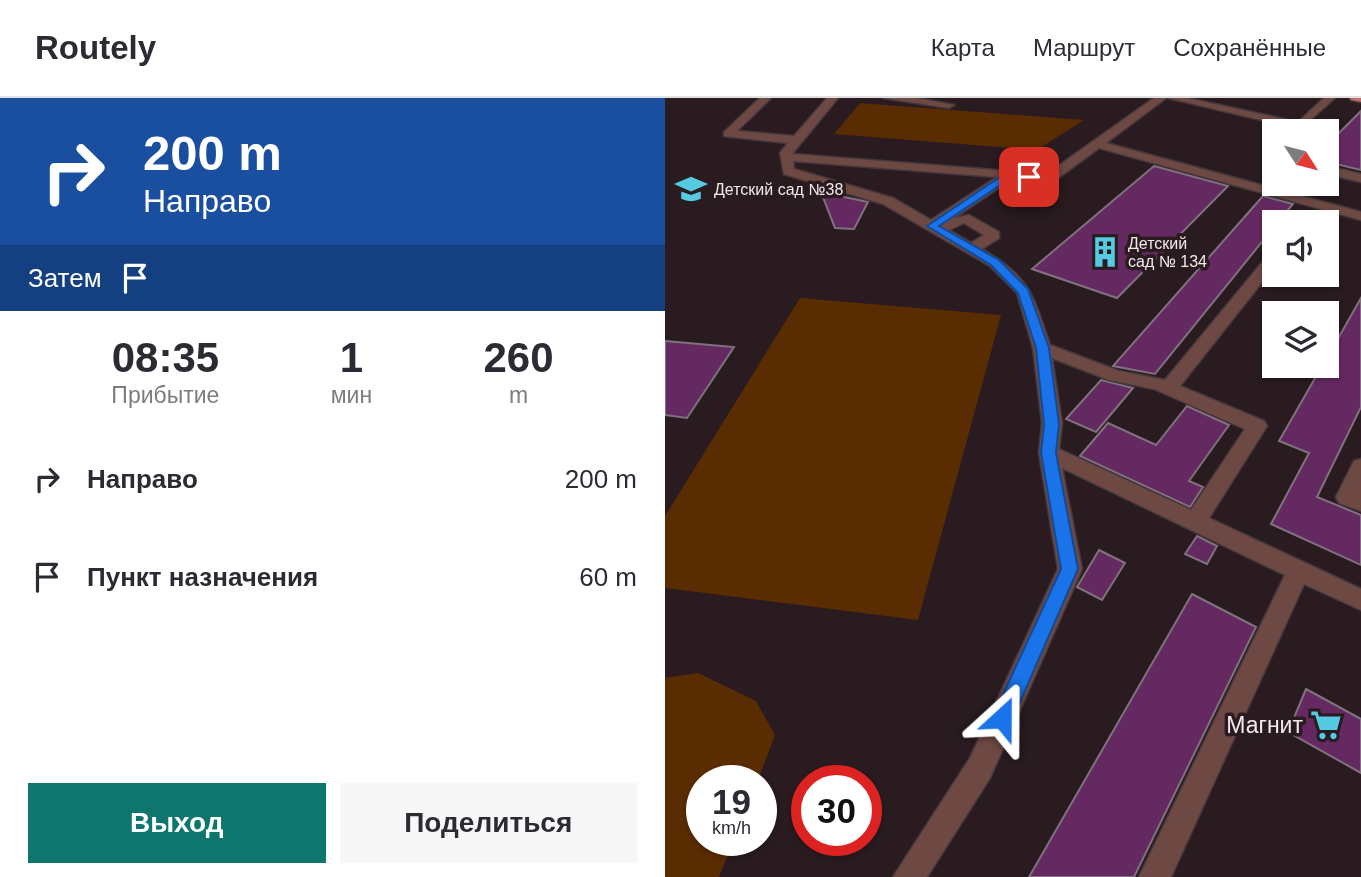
<!DOCTYPE html>
<html lang="ru">
<meta charset="utf-8">
<style>
:root{--surface:#fff;--page:#f7f7f7;--text:#2b2b33;--muted:#7c7c81;--line:#e1e1e2;--accent:#0f766e}
body{margin:0;font-family:Arial,sans-serif;background:var(--page);color:var(--text);height:100vh;display:flex;flex-direction:column;font-size:26px;white-space:nowrap}
*{box-sizing:border-box;margin:0}
p{font-size:23px;color:var(--muted)}
.icon{flex:none;width:38px;height:38px;fill:none;stroke:currentColor;stroke-width:2;stroke-linecap:round;stroke-linejoin:round}
.map{position:relative;flex:1;overflow:hidden}
.panel{display:flex;flex-direction:column;background:var(--surface);width:665px}
.panel>*{flex:none}
.top-card{background:#1a4fa0;color:#fff;overflow:hidden}
.needle{width:46px;rotate:126deg}
.buttons{position:absolute;left:597px;top:21px;display:grid;gap:14px}
.buttons a{display:grid;place-items:center;width:77px;height:77px;border-radius:0px;background:var(--surface);box-shadow:0 2px 5px #0004;font-size:35px}
.speed{position:absolute;left:21px;top:667px;display:flex;gap:14px;font-size:35px;font-weight:700;text-align:center}
.speed>*{display:grid;place-content:center;width:91px;height:91px;border-radius:50%;background:var(--surface);box-shadow:0 2px 5px #0004;line-height:1}
.speed small{font-size:18px;font-weight:400}
.speed .limit{border:10px solid #d22;background:#fff;color:#111}
.pin{position:absolute;display:grid;place-items:center;width:60px;height:60px;color:#fff;margin:-30px;border-radius:14px;box-shadow:0 4px 10px #0006}
.me{position:absolute;width:77px;margin:-38px;rotate:24deg;stroke-linejoin:round;filter:drop-shadow(0 0 5px #0008)}
.turn{display:flex;align-items:center;gap:24px;height:147px;padding:0 28px;font-size:32px}
.turn .icon{width:91px;height:91px;stroke-width:2.5}
.turn b{display:block;font-size:49px;line-height:60px}
.then{display:flex;align-items:center;height:66px;padding:0 28px;background:#0003;gap:14px;font-size:26px}
.eta{display:flex;justify-content:space-evenly;align-items:center;height:119px;text-align:center}
.eta b{font-size:42px;font-weight:600;line-height:49px}
.action{display:flex;gap:14px;margin-top:auto;padding:14px 28px}
.action a{flex:1;height:80px;border-radius:0px;background:var(--accent);color:#fff;font-size:28px;font-weight:600;line-height:80px;text-align:center}
.action a+a{background:var(--page);color:var(--text)}
ul{padding:0;list-style:none}
li{display:flex;align-items:center;gap:21px;height:98px;padding:0 28px}
li div{flex:1}
li b{display:block;font-size:26px}
li em{font-style:normal}
header{display:flex;align-items:center;gap:42px;box-sizing:border-box;height:98px;padding:0 35px;background:var(--surface);border-bottom:2px solid var(--line)}
header strong{font-size:33px}
nav{display:flex;gap:38px;margin-inline-start:auto;font-size:24px}
main{display:flex;flex:1;min-height:0}
.map>svg:first-child{display:block}
</style>
<header>
<strong>Routely</strong>
<nav><a>Карта</a><a>Маршрут</a><a>Сохранённые</a></nav>
</header>
<main>
<section class="panel">
<div class="top-card">
<div class="turn"><svg class="icon" aria-label="right" viewBox="0 0 24 24"><path d="M7 20v-9h11M14 6l5 5-5 5"/></svg><div><b>200 m</b>Направо</div></div>
<div class="then">Затем<svg class="icon" aria-label="arrive" viewBox="0 0 24 24"><path d="M6 21V4h12l-3 4 3 4H6"/></svg></div>
</div>
<div class="eta">
<div><b>08:35</b><p>Прибытие</p></div>
<div><b>1</b><p>мин</p></div>
<div><b>260</b><p>m</p></div>
</div>
<ul>
<li><svg class="icon" aria-label="right" viewBox="0 0 24 24"><path d="M7 20v-9h11M14 6l5 5-5 5"/></svg><div><b>Направо</b></div><em>200 m</em></li>
<li><svg class="icon" aria-label="arrive" viewBox="0 0 24 24"><path d="M6 21V4h12l-3 4 3 4H6"/></svg><div><b>Пункт назначения</b></div><em>60 m</em></li>
</ul>
<div class="action"><a>Выход</a><a>Поделиться</a></div>
</section>
<div class="map">
<svg width="696" height="779" viewBox="0 0 696 779">
<rect width="100%" height="100%" fill="#291b1f"/>
<!-- green -->
<path fill="#5a2c01" d="M195,5L419,22L372,52L169,36Z
M135,200L336,217L253,522L0,490V418Z
M33,575L91,603L110,637L93,682H37V742H69L54,779H0V580Z"/>
<!-- building -->
<path fill="#642961" stroke="#7f727e" stroke-width="2" d="M696,13V72L662,64V47Z
M489,68L563,88L452,200L367,171Z
M156,94L203,104L189,131L170,130Z
M598,98L628,106L613,124H609V129L490,276L448,268Z
M696,200V309L652,399L696,417V467L606,426L644,355L614,343L657,268H662V260Z
M0,243L69,249L22,320L0,317Z
M436,282L468,290L431,334L401,321Z
M522,308L564,327L524,383L538,389L525,409L415,358L443,325L491,347Z
M532,438L552,448L542,466L520,456Z
M434,452L460,465L437,502L412,489Z
M527,496L591,529L469,779H364Z
M641,591L696,621V675L623,634Z"/>
<g fill="none" stroke-linecap="round" stroke-linejoin="round">
<defs>
<path id="minor" d="M95,0H106L72,33L129,38L162,0H173L127,56L382,76L489,0H501L441,45L696,114V122L434,50L389,83L347,81L289,120L304,117L334,134V140L317,151C365,179 368,197 385,247L454,273L500,282L604,156L609,155V169L515,288L599,323L602,328L544,420L696,491V512L639,486L506,779H474L620,477L397,370L417,471L325,680L262,779H228L305,660L393,471L374,355L377,325L368,250L352,195L325,168L218,106L119,76L115,55L123,45L59,38V34ZM128,63L332,79L266,122L228,100L129,71ZM299,125L319,137L306,145L284,132ZM387,260L444,282L489,291L580,331L526,412L394,351L397,325Z
M218,0H251L289,7L284,10Z
M503,0H522L633,24L659,0H670L635,31Z
M609,50V62L601,60V54Z
M662,68L696,76V84L662,76Z
M696,361V413L674,405L671,399L689,363Z"/>
<path id="major" d="M685,0H696V4L686,2Z"/>
</defs>
<!-- minor casing -->
<use href="#minor" stroke="#45383c" stroke-width="3"/>
<!-- major casing -->
<use href="#major" stroke="#45383c" stroke-width="3"/>
<!-- minor -->
<use href="#minor" fill="#6e4944" fill-rule="evenodd"/>
<!-- major -->
<use href="#major" fill="#bc7168" fill-rule="evenodd"/>
</g>
<!-- route -->
<path fill="#1a73e8" stroke="#114b97" stroke-width="2" d="M341,75L369,79L364,82L346,80L274,128L334,162L363,191L384,250L394,326L391,355L413,471L345,627L337,630L330,627L327,620L396,471L376,355L379,326L371,250L353,195L326,167L262,128Z"/>
<!-- icons -->
<defs>
<symbol id="school-bare" viewBox="-9 -9 18 18"><path d="M0-5L7-2L0 1L-7-2ZM-4 1L0 2.5L4 1V4Q0 6-4 4Z" fill="#55cae0" stroke="#291b1f" stroke-width="2.5" paint-order="stroke"/></symbol>
<symbol id="building-bare" viewBox="-9 -9 18 18"><path d="M-4-6H4V6H1V3H-1V6H-4ZM-2.5-4.3h1.7v1.8h-1.7ZM.8-4.3h1.7v1.8H.8ZM-2.5-1h1.7V.8h-1.7ZM.8-1h1.7V.8H.8Z" fill="#55cae0" stroke="#291b1f" stroke-width="2.5" paint-order="stroke"/></symbol>
<symbol id="supermarket-bare" viewBox="-9 -9 18 18"><path d="M-6-5.5h2.5l.6 2H6L4.5 2H-2.5L-4.4-4H-6ZM-1.5 3.2a1.3 1.3 0 1 0 .1 0ZM3 3.2a1.3 1.3 0 1 0 .1 0Z" fill="#55cae0" stroke="#291b1f" stroke-width="2.5" paint-order="stroke"/></symbol>
</defs>
<g fill-rule="evenodd">
<use href="#school-bare" x="4" y="69" width="44" height="44"/>
<use href="#building-bare" x="418" y="132" width="44" height="44"/>
<use href="#supermarket-bare" x="639" y="605" width="44" height="44"/>
</g>
<g text-anchor="middle" dominant-baseline="central" stroke-width="7" stroke-linejoin="round" paint-order="stroke">
<!-- far-poi labels -->
<g font-size="16" fill="#f3e8eb" stroke="#291b1f" text-anchor="start">
<text x="49" y="91">Детский сад №38</text>
<text x="463" y="145">Детский<tspan x="463" dy="18">сад № 134</tspan></text>
</g>
<!-- near-poi labels -->
<g font-size="23" fill="#f3e8eb" stroke="#291b1f" text-anchor="end">
<text x="638" y="627">Магнит</text>
</g>
</g>
</svg>
<div class="buttons">
<a><svg class="needle" viewBox="-14 -14 28 28"><path d="M0-13l5 13h-10z" fill="#e53935"/><path d="M0 13l5-13h-10z" fill="#7c7c81"/></svg></a>
<a><svg class="icon" aria-label="sound" viewBox="0 0 24 24"><path d="M4 9h4l5-4v14l-5-4H4zM17 9q2 3 0 6"/></svg></a>
<a><svg class="icon" aria-label="layers" viewBox="0 0 24 24"><path d="M12 4l9 5-9 5-9-5zM3 14l9 5 9-5"/></svg></a>
</div>
<div class="speed"><div>19<small>km/h</small></div><div class="limit">30</div></div>
<div class="pin" style="left:364px;top:79px;background:#d93025"><svg class="icon" aria-label="arrive" viewBox="0 0 24 24"><path d="M6 21V4h12l-3 4 3 4H6"/></svg></div>
<svg class="me" style="left:337px;top:620px" viewBox="-20 -20 40 40"><path d="M0-17L14 15 0 8-14 15z" fill="#1a73e8" stroke="#fff" stroke-width="4"/></svg>
</div>
</main>
